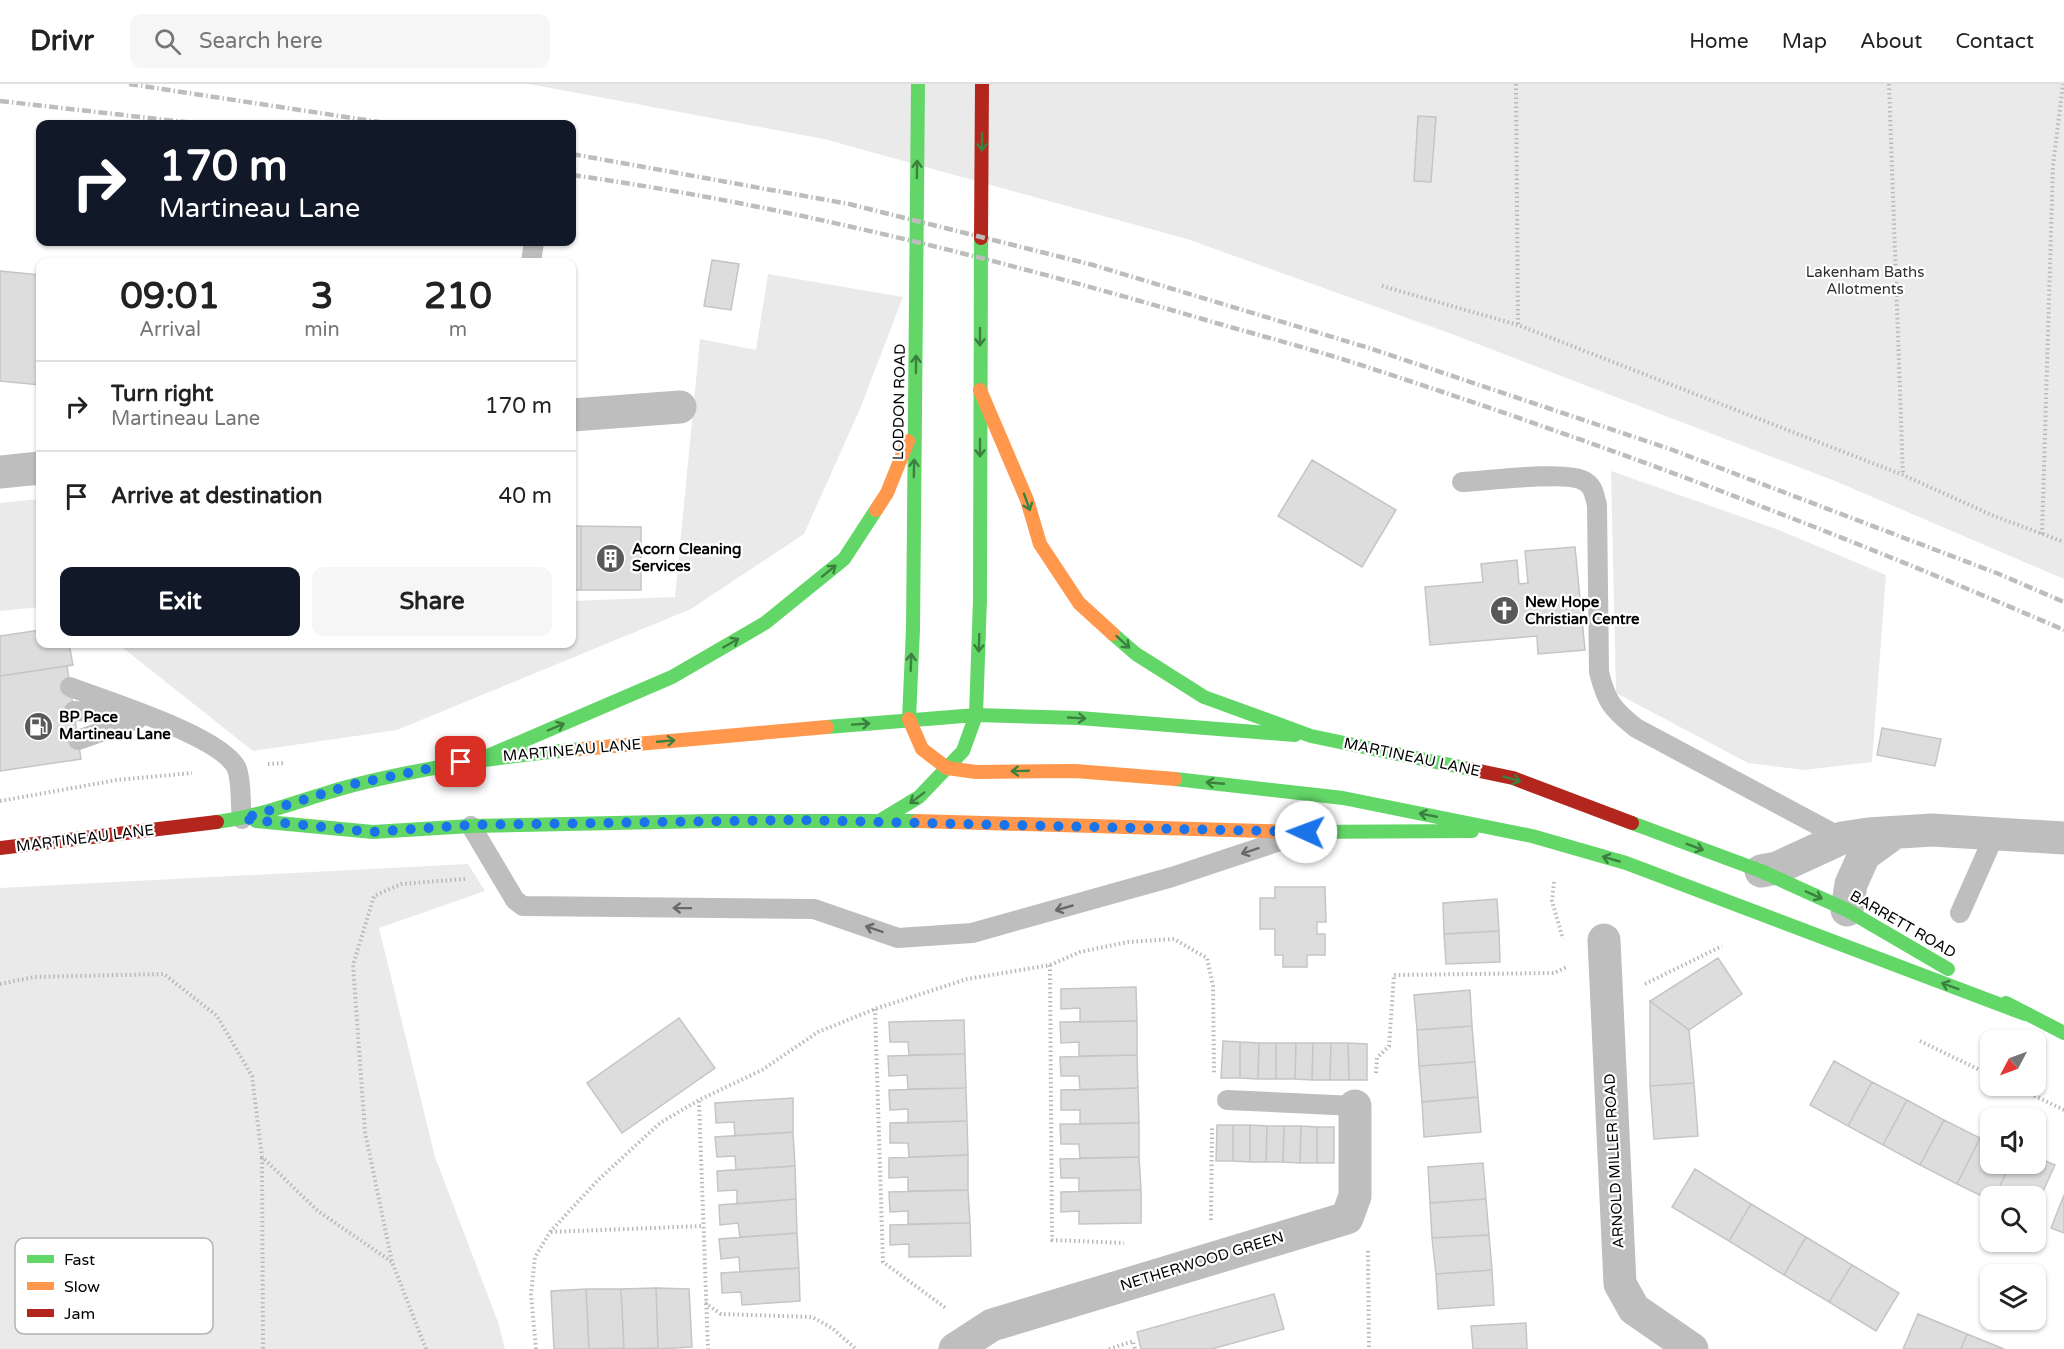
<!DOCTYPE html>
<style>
:root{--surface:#fff;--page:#f6f6f6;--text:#222;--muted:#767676;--line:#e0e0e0;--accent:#111827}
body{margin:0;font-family:"Varela Round",sans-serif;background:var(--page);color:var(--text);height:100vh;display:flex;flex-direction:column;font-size:22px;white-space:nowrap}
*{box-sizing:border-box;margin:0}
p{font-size:20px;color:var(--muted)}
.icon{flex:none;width:33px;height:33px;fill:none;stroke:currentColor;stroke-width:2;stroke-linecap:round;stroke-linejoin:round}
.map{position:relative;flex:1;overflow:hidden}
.drawer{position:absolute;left:36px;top:174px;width:540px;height:390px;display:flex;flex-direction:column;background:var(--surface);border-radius:12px;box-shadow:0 2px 4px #0004}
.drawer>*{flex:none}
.guide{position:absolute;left:36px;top:36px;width:540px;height:126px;border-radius:12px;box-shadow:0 2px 4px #0004;background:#111827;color:#fff;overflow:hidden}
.needle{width:39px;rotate:229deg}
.fabs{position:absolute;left:1980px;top:946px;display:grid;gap:12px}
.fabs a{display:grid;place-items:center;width:66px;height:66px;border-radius:12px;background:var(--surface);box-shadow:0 2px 4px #0004;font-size:30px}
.pin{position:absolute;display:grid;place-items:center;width:51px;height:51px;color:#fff;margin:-26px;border-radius:12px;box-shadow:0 3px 9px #0006}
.me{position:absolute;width:66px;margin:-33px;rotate:272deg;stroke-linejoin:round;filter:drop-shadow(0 0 4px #0008)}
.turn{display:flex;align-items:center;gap:21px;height:126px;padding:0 24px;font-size:27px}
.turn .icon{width:78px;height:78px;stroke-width:2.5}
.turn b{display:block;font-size:42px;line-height:51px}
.eta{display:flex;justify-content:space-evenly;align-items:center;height:102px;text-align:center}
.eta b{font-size:36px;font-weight:800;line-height:42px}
.primary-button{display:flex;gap:12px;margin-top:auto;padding:12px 24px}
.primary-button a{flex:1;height:69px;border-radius:12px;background:var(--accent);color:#fff;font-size:24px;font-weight:800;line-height:69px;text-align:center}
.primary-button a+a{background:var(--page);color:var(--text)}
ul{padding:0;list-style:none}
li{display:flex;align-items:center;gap:18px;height:90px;padding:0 24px;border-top:2px solid var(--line)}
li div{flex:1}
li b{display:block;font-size:22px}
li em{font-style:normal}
header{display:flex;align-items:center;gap:36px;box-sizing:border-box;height:84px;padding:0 30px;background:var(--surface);border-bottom:2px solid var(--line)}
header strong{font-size:28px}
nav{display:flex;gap:33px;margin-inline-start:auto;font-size:21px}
.search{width:420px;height:54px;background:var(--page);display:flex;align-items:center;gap:15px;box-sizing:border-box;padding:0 21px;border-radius:12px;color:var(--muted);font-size:22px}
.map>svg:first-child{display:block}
</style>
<header>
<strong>Drivr</strong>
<div class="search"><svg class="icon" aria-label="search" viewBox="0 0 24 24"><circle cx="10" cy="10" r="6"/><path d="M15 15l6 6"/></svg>Search here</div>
<nav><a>Home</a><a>Map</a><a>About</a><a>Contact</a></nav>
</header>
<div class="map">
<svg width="2064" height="1265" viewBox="0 0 2064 1265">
<rect width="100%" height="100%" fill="#fff"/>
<!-- green -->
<path fill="#eaeaea" d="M529,0H2064V495L1835,397L1449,249L1187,155L824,55Z
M768,190L903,213L860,325L804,450L691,525L397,646L253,667L118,560H572V517L675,513L700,255L756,266Z
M1611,387L1779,446L1886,491L1872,678L1804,686L1748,679L1616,609Z
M40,415V523L0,527V419Z
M468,780L485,807L379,844L435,1073L498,1238L505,1265H0V804Z"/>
<!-- building -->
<path fill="#ddd" stroke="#c5c5c5" stroke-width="1.5" d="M1418,32L1436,33L1431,98L1414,97Z
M712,176L739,180L731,226L704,222Z
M0,187L40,191V301L0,297Z
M1312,376L1396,426L1362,483L1278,432Z
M572,442H581V506H572Z
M581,442L641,443V506H581Z
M1575,463L1585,566L1538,570L1537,552L1430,561L1425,503L1483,498L1481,480L1517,476L1519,500L1528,499L1525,467Z
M40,546V560H69L73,581L0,592V552Z
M67,582L81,675L0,687V592Z
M1882,644L1941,655L1935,682L1877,671Z
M1275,803H1325L1326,838H1317V850H1325V871H1307V883H1283V871H1275V845H1260V814H1275Z
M1497,815L1499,847L1444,850L1443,819Z
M1499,847L1500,878L1446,880L1444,850Z
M1718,874L1742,910L1689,946L1650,917Z
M1136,903L1137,937L1080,938V924L1061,925V905Z
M1470,906L1472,942L1417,946L1414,911Z
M1650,917L1689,946L1694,999L1650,1002Z
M679,934L715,984L622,1049L587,999Z
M964,936L965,970L909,971L908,958H890L889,938Z
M1137,937V971L1079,972V958L1061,959L1060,938Z
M1472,942L1475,978L1419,982L1417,946Z
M1223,957L1240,958V994H1221Z
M1240,958L1259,959L1258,995L1240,994Z
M1259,959H1276V995H1258Z
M1276,959H1296L1295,995H1276Z
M1296,959H1313L1312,996L1295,995Z
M1313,959H1331L1330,996H1312Z
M1331,959H1348L1349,996H1330Z
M1348,959L1367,960V996H1349Z
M965,970L966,1004L908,1005L907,991L889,992L888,972Z
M1137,971L1138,1004L1080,1006L1079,992H1061L1060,973Z
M1834,977L1872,998L1848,1042L1810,1021Z
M1475,978L1478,1013L1422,1018L1419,982Z
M1872,998L1907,1016L1883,1061L1848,1042Z
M1694,999L1698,1052L1654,1055L1650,1002Z
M966,1004L967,1037L908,1039V1025L890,1026L889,1006Z
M1138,1004L1139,1039L1080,1040V1026H1061V1006Z
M1478,1013L1481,1048L1424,1053L1422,1018Z
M793,1014V1048L735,1052L734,1038L716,1039L715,1019Z
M1907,1016L1944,1036L1920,1081L1883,1061Z
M1944,1036L1980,1054L1957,1100L1920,1081Z
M967,1037L968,1071L909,1073L908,1059H890V1039Z
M1139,1039V1073L1080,1074L1079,1060H1061L1060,1040Z
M1217,1041H1233V1077H1216Z
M1233,1041H1250V1078L1233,1077Z
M1250,1041L1267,1042L1266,1078H1250Z
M1267,1042H1284L1283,1078H1266Z
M1284,1042H1301L1300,1079L1283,1078Z
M1301,1042L1317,1043V1079H1300Z
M1317,1043H1334V1079H1317Z
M793,1048L795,1082L736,1086L735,1072L717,1073L715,1053Z
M1980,1054L1990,1059V1080H2010L1995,1113H1990V1116L1957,1100Z
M968,1071V1106L908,1107V1093L889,1094V1074Z
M1139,1073L1141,1106L1079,1107V1094H1061L1060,1075Z
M2036,1073L2055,1081L2036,1123V1113H1995L2010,1080H2036Z
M1483,1079L1486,1115L1430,1119L1428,1083Z
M795,1082L796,1115L737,1120V1106L718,1107L717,1087Z
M1695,1085L1751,1120L1729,1157L1672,1123Z
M968,1106L970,1139L908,1140V1127L890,1128L889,1108Z
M1141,1106V1139L1079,1140V1127L1061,1128V1108Z
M2064,1111V1149L2051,1144Z
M796,1115L797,1149L740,1153L738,1139L720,1141L719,1121Z
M1486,1115L1489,1151L1432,1154L1430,1119Z
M1751,1120L1806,1153L1784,1191L1729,1157Z
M970,1139L971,1172L909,1173V1160L890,1161V1141Z
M797,1149L799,1184L740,1188L739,1173L721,1175L719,1155Z
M1489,1151L1492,1186L1436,1190L1432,1154Z
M1806,1153L1852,1181L1829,1218L1784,1191Z
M1852,1181L1899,1209L1876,1247L1829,1218Z
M799,1184L800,1217L742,1221L741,1208L722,1209L721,1189Z
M1492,1186L1494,1221L1438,1225L1436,1190Z
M656,1204L658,1264L624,1265L621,1205Z
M656,1204L689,1205L692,1263L658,1265Z
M586,1205L589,1265H554L551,1207Z
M586,1205H621L624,1264L589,1265Z
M1274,1210L1284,1245L1212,1265H1141L1137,1248Z
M1918,1230L1967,1250L1961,1265H1903Z
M1526,1239L1527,1265H1473L1471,1242Z
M1967,1250L2004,1265H1961Z"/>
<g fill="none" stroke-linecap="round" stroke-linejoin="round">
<!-- path -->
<path stroke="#b8b8b8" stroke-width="4" stroke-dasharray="1.5 3" stroke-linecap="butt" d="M1516,0L1518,241
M1889,0L1903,391
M1382,202L1518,241L1903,391L1994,432L2064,458
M2042,450L2053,82L2063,0
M268,680L284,679
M0,717L117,696L192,689
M1554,798L1552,817L1563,855
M1050,881L1052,1156L1124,1159
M0,900L34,893L164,890L217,932L252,992L262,1073L318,1127L392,1178
M1645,900L1722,862
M875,925L883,1178L947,1225
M1920,957L1990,991
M1376,989L1377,974L1389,962L1394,891L1554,889L1567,883
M2014,1002L2064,1026
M699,1017L708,1265
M262,1074L263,1265
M1211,1136L1212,1044
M551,1148L702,1142
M1368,1167L1369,1265
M705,1219L721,1230L812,1233L832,1244L856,1265
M426,1265L392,1178L365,1048L353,881L374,812L401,800L465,795
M536,1265L531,1210L535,1173L550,1148L598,1096L660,1039L699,1016L762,986L818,948L875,925L967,895L1050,881L1080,868L1128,858L1174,855L1207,874L1213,902L1214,989
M1109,1265L1133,1257L1135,1265"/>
<!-- lane -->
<path stroke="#bebebe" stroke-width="20" d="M531,178L534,158
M1462,398C1485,397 1568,386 1584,397C1594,402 1594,411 1597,421L1599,588C1606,617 1612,625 1636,644L1842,754
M70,603C104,616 224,653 237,685C242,699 240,720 242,735
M74,627L125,630
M78,656L138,635
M471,742L515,816L523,822L814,825L898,854L972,849L1172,793L1286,755
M1960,829L1995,750
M1227,1016L1355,1022"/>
<!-- street -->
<path stroke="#bebebe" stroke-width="33" d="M572,331L680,323
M0,388L40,384
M1761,787L1777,784L1842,754L1868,750L1932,746L2064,754
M1847,826L1851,800L1864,771L1893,750
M1604,856L1620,1200L1634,1225L1692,1265
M955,1265L992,1241L1347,1134L1355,1112V1022"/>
<!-- fast -->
<path stroke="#63d668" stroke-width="14" d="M1113,550L1136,570L1204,613L1311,652L1470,685
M909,635L913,545L918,0
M827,643L976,631L1079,634L1295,651
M483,674L672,593L765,539L844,475L876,426
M1175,695L1343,714L1532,752L1626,779L2025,930
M881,736L919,713L963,667L976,631L980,515L981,154
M256,737L373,748L471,742L709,737H917
M217,738C264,732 308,713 354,701C429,682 504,672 581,665
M1632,739L1761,787L1847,826L1948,885
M1298,748L1472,747
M2006,919L2064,949"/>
<!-- slow -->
<path stroke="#ff974d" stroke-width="14" d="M980,306L1027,416L1040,460L1079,519L1113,550
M876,426L887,409L908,357
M909,635L922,665L947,684L976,688L1075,687L1175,695
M581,665L827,643
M917,737L1298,748"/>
<!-- jam -->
<path stroke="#b3261e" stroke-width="14" d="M981,154L982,0
M1470,685L1513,694L1632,739
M0,764L217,738"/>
<!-- rail -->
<path stroke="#bdbdbd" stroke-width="4.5" stroke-dasharray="9 3 1.5 3" stroke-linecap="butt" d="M129,0L392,40
M0,17L202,40
M572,70L849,120L1093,181L1369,264L1670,365L1999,490L2064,518
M572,91C785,121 993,174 1199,234C1257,251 1316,266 1373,285C1607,361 1838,448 2064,546"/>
</g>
<!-- one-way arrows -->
<defs><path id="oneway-shaft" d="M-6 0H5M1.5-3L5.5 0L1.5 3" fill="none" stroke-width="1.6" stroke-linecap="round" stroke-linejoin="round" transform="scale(1.5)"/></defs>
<g stroke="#3b803e">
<use href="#oneway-shaft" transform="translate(982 58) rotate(90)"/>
<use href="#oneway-shaft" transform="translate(917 85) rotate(-89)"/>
<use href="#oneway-shaft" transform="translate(980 253) rotate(90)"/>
<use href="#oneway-shaft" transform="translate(916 280) rotate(-89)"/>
<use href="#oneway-shaft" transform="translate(980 364) rotate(90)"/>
<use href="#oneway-shaft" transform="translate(914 384) rotate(-89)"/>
<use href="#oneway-shaft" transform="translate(1027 418) rotate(70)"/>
<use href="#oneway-shaft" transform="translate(829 487) rotate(-39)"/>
<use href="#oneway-shaft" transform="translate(1123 558) rotate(42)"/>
<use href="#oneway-shaft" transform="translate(731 559) rotate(-30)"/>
<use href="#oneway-shaft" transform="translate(979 559) rotate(92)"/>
<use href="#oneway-shaft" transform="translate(911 578) rotate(-88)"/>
<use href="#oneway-shaft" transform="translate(1077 634) rotate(3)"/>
<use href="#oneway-shaft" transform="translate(861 640) rotate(-4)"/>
<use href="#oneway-shaft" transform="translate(556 643) rotate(-23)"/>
<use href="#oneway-shaft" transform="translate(666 657) rotate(-5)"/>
<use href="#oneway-shaft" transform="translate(1020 687) rotate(178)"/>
<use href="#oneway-shaft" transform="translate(1512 695) rotate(16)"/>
<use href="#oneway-shaft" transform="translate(1215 699) rotate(-175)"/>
<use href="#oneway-shaft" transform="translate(917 714) rotate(143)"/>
<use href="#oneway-shaft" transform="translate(1428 731) rotate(-169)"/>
<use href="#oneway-shaft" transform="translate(1695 763) rotate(20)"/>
<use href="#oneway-shaft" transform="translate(1611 775) rotate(-164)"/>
<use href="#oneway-shaft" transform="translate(1814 811) rotate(24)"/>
<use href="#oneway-shaft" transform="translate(1950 902) rotate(-160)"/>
</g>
<g stroke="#686868">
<use href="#oneway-shaft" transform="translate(1250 767) rotate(162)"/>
<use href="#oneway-shaft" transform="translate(682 824) rotate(-179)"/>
<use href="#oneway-shaft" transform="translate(1064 824) rotate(164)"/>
<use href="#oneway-shaft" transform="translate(874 845) rotate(-161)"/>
</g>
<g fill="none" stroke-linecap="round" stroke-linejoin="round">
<!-- route -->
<path stroke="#1a73e8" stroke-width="10" stroke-dasharray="0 18" d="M461,678L354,700L242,735L373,748L471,741L795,736L1306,748"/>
</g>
<!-- icons -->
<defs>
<symbol id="building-disc" viewBox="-11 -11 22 22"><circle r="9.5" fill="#595959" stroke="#fff"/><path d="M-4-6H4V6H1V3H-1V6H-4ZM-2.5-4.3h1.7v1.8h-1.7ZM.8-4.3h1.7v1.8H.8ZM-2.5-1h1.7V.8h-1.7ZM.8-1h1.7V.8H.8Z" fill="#fff"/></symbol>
<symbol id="church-disc" viewBox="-11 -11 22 22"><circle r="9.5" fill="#595959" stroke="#fff"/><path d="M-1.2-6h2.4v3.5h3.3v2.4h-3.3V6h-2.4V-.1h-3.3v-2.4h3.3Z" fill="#fff"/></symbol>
<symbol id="fuel-disc" viewBox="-11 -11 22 22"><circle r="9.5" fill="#595959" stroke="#fff"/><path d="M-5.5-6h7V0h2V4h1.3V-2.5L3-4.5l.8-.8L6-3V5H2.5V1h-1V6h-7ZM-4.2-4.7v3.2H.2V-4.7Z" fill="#fff"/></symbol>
</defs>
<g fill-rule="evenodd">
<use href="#building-disc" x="594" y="458" width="33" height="33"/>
<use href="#church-disc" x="1488" y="510" width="33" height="33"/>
<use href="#fuel-disc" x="22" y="626" width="33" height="33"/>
</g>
<g text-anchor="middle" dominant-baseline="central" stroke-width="4.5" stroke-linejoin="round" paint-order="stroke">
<!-- park labels -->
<g font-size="15" fill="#303030" stroke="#fff">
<text x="1865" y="188">Lakenham Baths<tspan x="1865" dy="17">Allotments</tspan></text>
</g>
<!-- street labels -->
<g font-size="15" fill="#000" stroke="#fff">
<text transform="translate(899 318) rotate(-89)">LODDON ROAD</text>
<text transform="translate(572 666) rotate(-5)">MARTINEAU LANE</text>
<text transform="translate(1412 673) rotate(12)">MARTINEAU LANE</text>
<text transform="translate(85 754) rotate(-7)">MARTINEAU LANE</text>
<text transform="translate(1903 840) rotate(30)">BARRETT ROAD</text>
<text transform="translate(1614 1077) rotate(-93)">ARNOLD MILLER ROAD</text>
<text transform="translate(1202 1177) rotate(-17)">NETHERWOOD GREEN</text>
</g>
<!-- poi labels -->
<g font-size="15" font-weight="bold" fill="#000" stroke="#fff" text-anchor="start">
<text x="632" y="465">Acorn Cleaning<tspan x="632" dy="17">Services</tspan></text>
<text x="1525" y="518">New Hope<tspan x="1525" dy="17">Christian Centre</tspan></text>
<text x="59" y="633">BP Pace<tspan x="59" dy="17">Martineau Lane</tspan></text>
</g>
</g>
<!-- legend -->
<rect x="15" y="1154" width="198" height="96" rx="9" fill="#fff" stroke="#b2b2b2" stroke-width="1.5"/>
<rect x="27" y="1171" width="27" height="8" fill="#63d668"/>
<rect x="27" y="1198" width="27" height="8" fill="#ff974d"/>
<rect x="27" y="1225" width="27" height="8" fill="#b3261e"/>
<g font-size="16" fill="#000">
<text x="64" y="1181">Fast</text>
<text x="64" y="1208">Slow</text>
<text x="64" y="1235">Jam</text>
</g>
</svg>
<div class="fabs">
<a><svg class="needle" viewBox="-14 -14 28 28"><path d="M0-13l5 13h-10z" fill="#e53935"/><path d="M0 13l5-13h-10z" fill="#767676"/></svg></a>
<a><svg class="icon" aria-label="sound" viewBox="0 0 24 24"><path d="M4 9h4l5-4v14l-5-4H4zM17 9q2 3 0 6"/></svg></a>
<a><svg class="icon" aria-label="search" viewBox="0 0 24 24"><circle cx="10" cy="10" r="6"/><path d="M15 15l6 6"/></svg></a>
<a><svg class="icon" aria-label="layers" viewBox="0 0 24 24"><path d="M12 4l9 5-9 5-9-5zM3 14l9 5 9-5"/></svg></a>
</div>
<div class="pin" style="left:461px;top:678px;background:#d93025"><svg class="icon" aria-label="arrive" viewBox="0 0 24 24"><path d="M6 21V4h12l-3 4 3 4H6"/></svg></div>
<svg class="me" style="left:1306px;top:748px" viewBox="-20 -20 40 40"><circle r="19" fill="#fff"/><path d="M0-13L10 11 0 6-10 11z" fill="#1a73e8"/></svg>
<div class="guide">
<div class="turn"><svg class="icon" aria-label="right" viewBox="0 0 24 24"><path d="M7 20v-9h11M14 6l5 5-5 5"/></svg><div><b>170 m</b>Martineau Lane</div></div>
</div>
<section class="drawer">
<div class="eta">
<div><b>09:01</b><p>Arrival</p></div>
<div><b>3</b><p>min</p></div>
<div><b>210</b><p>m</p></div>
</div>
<ul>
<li><svg class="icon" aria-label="right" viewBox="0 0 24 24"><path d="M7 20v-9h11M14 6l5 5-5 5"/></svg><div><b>Turn right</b><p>Martineau Lane</p></div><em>170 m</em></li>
<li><svg class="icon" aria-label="arrive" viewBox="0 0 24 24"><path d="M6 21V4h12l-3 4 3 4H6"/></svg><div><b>Arrive at destination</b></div><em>40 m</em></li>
</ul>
<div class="primary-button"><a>Exit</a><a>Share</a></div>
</section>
</div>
